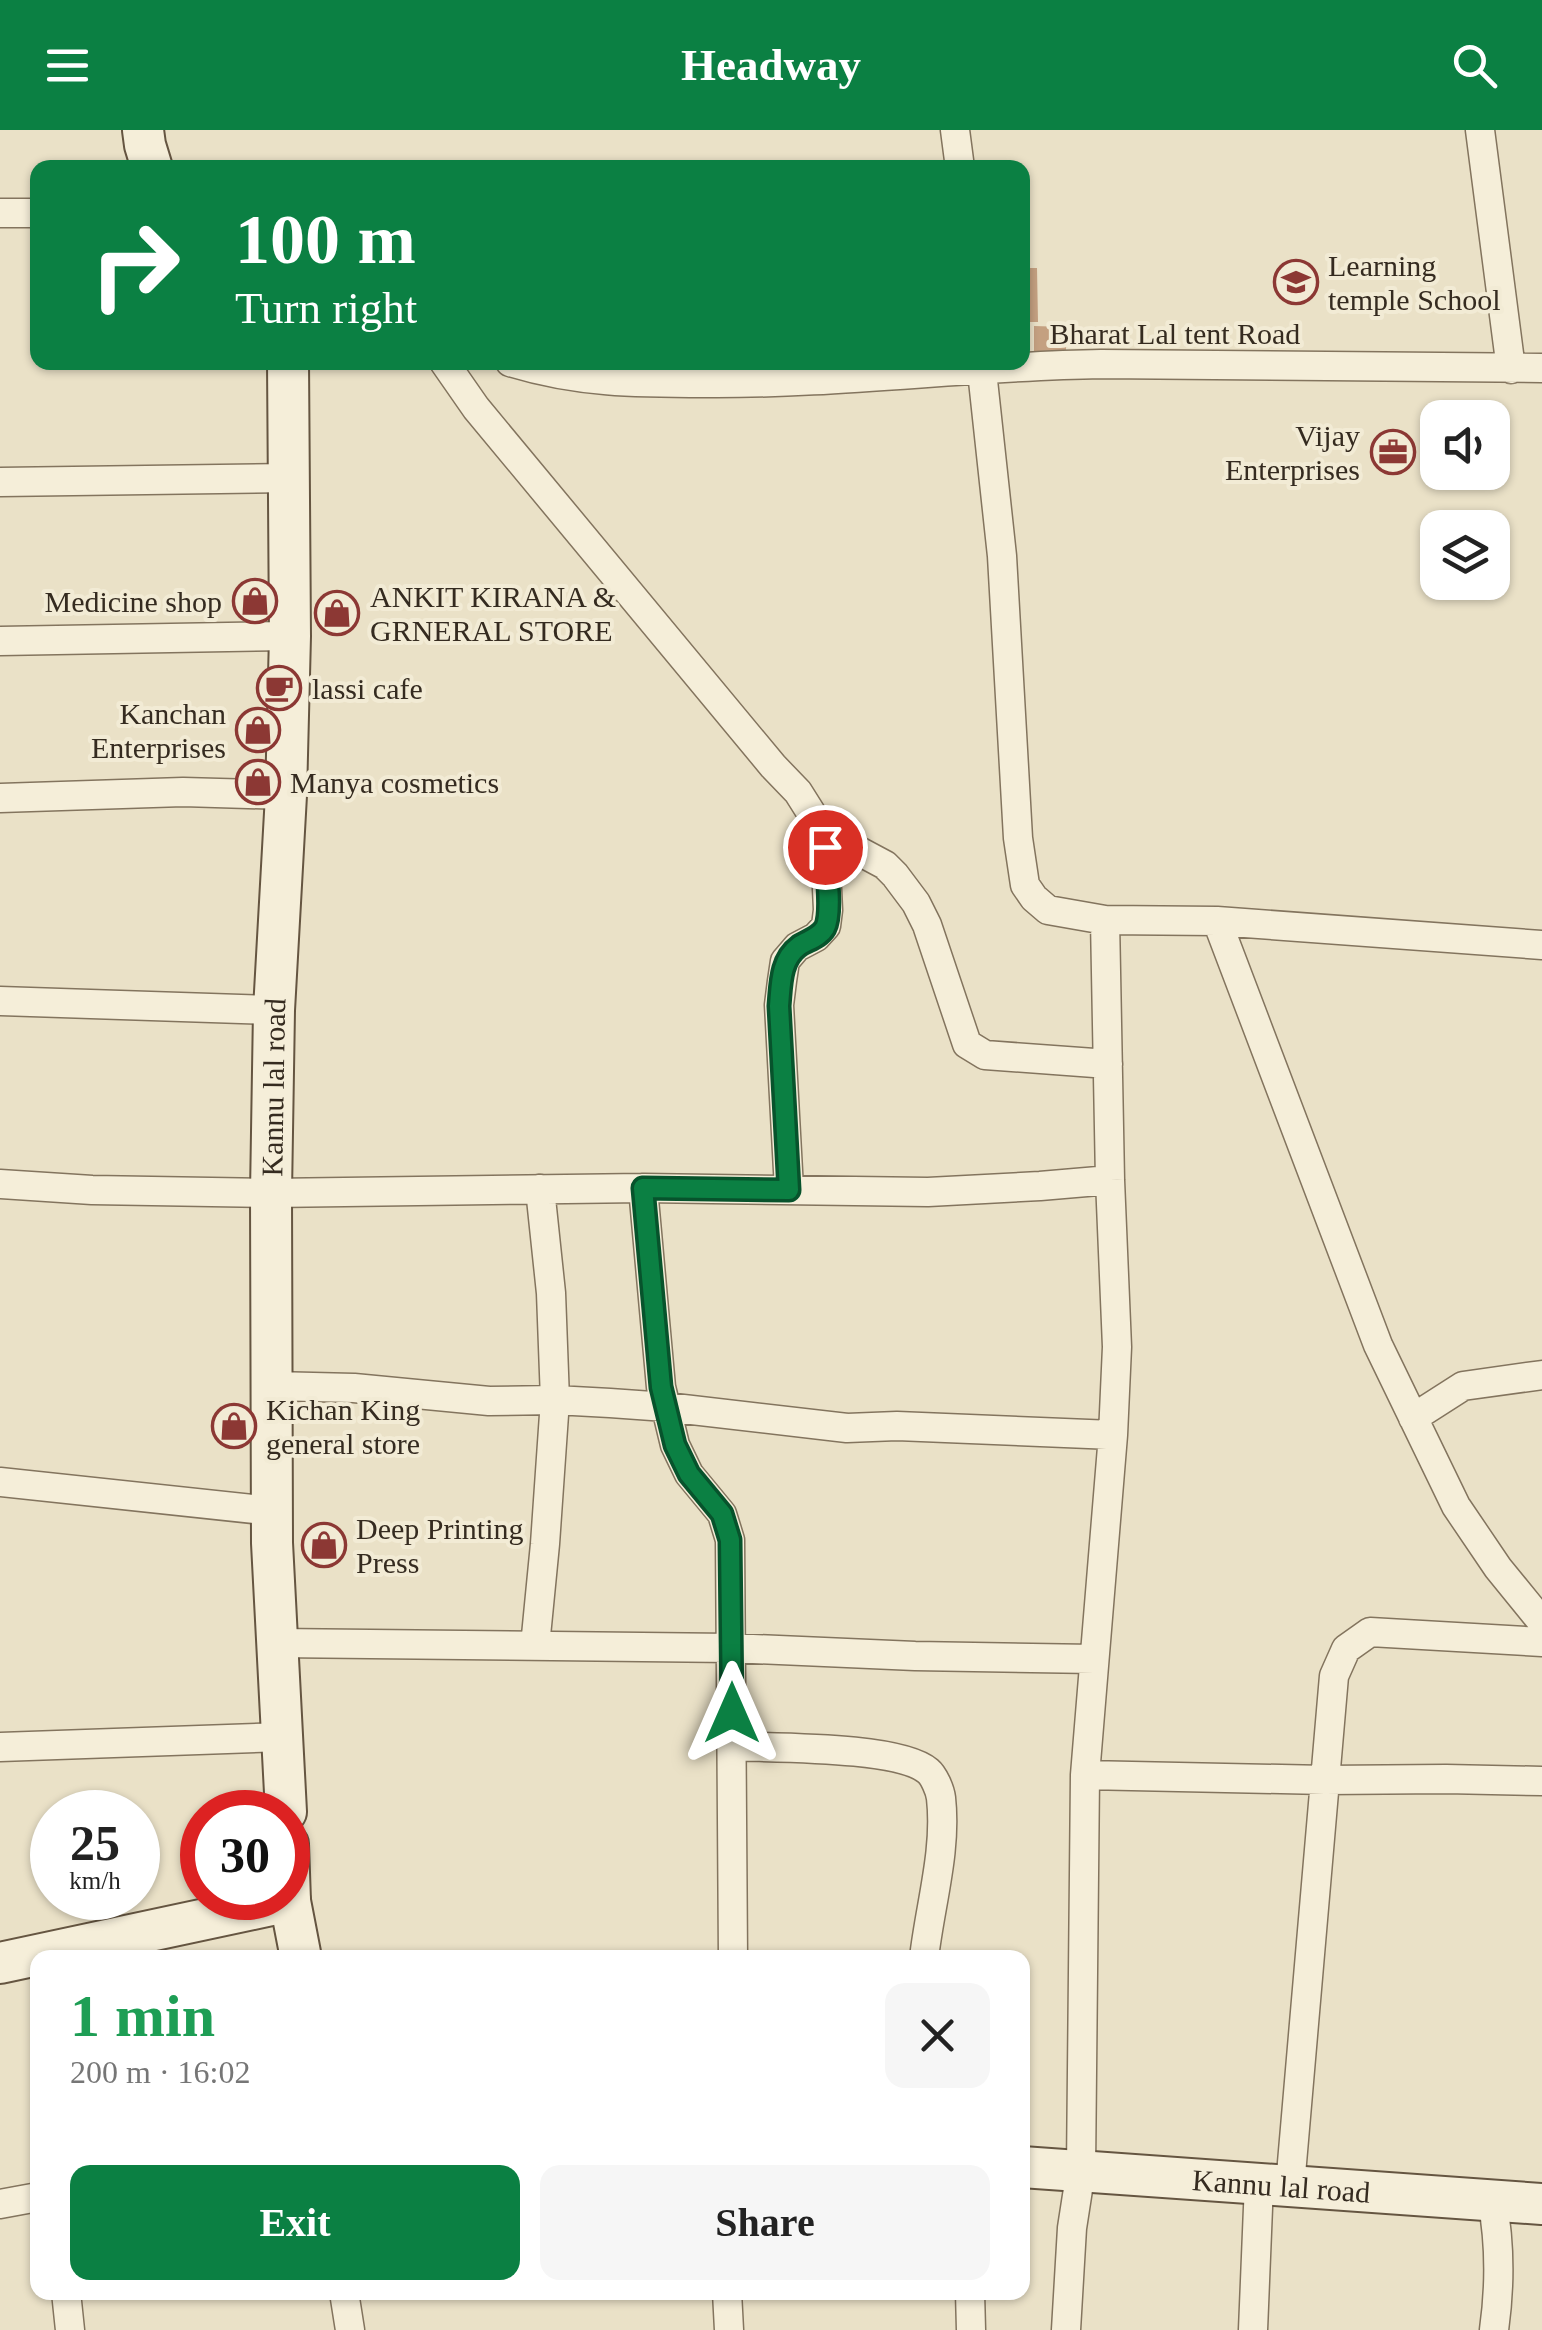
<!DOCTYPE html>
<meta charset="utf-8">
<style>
:root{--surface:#fff;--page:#f6f6f6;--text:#222;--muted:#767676;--accent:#0b8043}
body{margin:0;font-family:"Times New Roman",serif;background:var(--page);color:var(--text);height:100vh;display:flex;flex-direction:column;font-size:38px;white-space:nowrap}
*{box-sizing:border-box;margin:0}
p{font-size:32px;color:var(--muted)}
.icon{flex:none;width:55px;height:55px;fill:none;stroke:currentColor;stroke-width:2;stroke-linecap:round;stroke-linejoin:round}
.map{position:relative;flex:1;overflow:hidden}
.panel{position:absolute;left:30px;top:1820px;width:1000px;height:350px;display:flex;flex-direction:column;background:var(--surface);border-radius:20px;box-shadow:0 2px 8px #0004}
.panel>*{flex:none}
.top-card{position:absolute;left:30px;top:30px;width:1000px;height:210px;border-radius:20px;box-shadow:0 2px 8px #0004;background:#0b8043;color:#fff;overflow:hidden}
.tools{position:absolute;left:1420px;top:270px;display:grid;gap:20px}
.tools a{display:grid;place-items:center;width:90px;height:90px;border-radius:20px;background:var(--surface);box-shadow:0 2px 8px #0004;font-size:50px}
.speed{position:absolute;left:30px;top:1660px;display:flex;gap:20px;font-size:50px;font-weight:700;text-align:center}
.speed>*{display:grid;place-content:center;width:130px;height:130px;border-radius:50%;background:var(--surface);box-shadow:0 2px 8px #0004;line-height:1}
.speed small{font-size:25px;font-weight:400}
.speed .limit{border:15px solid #d22;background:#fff;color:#111}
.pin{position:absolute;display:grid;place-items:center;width:85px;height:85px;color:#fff;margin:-42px;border:5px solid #fff;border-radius:50%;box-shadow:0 2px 10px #0007}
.me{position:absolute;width:110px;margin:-55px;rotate:0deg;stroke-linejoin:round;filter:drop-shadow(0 0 8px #0008)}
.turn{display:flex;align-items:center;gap:35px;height:210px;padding:0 40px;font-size:45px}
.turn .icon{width:130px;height:130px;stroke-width:2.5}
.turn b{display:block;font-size:70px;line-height:85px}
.round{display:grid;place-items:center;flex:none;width:105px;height:105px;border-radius:20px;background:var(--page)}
.overview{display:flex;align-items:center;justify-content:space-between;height:170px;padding:0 40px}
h1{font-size:60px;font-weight:800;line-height:75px;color:#1e9e55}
.cta{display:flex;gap:20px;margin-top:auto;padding:20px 40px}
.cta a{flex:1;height:115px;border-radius:20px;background:var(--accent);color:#fff;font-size:40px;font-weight:800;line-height:115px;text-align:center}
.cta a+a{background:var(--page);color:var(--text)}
header{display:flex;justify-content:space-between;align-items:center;height:130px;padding:0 40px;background:var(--accent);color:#fff;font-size:45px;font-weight:800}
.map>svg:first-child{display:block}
</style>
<header><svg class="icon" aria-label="menu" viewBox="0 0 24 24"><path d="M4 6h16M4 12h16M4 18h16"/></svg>Headway<svg class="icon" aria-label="search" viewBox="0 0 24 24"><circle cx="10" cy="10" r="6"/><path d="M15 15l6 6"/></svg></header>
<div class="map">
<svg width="1542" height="2200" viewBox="0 0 1542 2200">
<rect width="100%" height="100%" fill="#eae1c7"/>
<!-- building -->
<path fill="#c4a080" d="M1022,138H1037L1038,192H1022Z
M1034,196L1066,197V227L1034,228Z"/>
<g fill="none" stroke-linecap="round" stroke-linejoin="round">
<defs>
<path id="street" d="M955,0L960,38
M1480,0L1511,239
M0,83H38
M444,232L476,278L773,636L798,662L815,689L825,717L828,780L826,796L816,807L797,817L785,831L782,851L779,875L789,1059
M510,232C578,253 636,253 706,253C838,254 969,236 1101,234L1542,238
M981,232L1002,426L1018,708L1025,755L1034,768L1048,780L1105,790L1217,791L1542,815
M0,352L290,348
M0,511L290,506
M0,668L183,662L286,665
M825,717L855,719L885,735L895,745L916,773L927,795L967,914L985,925L1108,934
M1217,791L1378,1215L1456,1376L1498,1438L1542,1492
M0,871L274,880
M0,1054L92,1060L271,1063L643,1058L928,1062L1040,1056L1110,1050
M643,1058L661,1257L675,1315L689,1344L722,1384L730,1410L733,1828
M272,1256L354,1258L489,1271L555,1270L610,1273L666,1277L847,1298L897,1296L1113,1305
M1413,1288L1463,1256L1542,1245
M0,1352L272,1381
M277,1513L731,1518L915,1526L1094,1529
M535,1516L545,1414L555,1270L551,1163L540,1059
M732,1616C773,1618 899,1616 928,1641C934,1646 940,1660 941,1668C947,1721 930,1775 924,1828
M0,1617L282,1607
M1085,1645L1325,1650L1446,1649L1542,1651
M1290,2056L1334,1546L1346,1519L1370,1502L1542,1512
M1492,2070C1500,2112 1500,2157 1494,2200
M0,2074L38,2067
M66,2162L70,2200
M344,2162L350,2200
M727,2162L729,2200
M970,2162L971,2200
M1066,2200L1072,2098L1081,2040L1085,1645L1113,1305L1117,1217L1110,1050L1105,790
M1253,2200L1259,2053"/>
<g id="secondary">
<path d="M143,0L145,15L152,38"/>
<path id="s1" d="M286,1682L272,1413L271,1063L274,880L286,665L290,506L288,232"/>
<path d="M288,1714L290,1771L301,1828"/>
<path d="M0,1833L290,1771"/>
<path id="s2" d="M1022,2037L1542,2074"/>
</g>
</defs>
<!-- street casing -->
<use href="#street" stroke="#83745e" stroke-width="31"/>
<!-- secondary casing -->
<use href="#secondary" stroke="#655541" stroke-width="44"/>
<!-- street -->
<use href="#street" stroke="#f5eed9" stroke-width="28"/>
<!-- secondary -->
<use href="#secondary" stroke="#f5eed9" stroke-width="40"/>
</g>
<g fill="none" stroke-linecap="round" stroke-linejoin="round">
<defs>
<path id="route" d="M732,1583L730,1410L722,1384L689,1344L675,1315L661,1257L643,1058L789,1060L779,876C781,854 780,830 799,816C808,810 819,808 825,798C833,782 826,737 825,717"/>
</defs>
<!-- route casing -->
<use href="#route" stroke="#07532c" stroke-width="25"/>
<!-- route -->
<use href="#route" stroke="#0b8043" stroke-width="18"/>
</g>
<!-- icons -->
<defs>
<symbol id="school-ring" viewBox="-11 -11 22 22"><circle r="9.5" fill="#f2ebd5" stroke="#8c3834" stroke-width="1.5"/><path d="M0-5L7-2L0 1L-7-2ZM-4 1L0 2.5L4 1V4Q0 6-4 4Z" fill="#8c3834"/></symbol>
<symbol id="office-ring" viewBox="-11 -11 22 22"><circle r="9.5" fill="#f2ebd5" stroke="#8c3834" stroke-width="1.5"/><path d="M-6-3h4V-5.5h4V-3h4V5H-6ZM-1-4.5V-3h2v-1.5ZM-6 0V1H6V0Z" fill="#8c3834"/></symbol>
<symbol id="shop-ring" viewBox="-11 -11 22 22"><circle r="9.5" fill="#f2ebd5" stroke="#8c3834" stroke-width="1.5"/><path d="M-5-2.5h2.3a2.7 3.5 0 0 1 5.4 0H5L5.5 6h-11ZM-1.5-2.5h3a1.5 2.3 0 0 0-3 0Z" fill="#8c3834"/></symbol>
<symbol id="cafe-ring" viewBox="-11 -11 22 22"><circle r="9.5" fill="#f2ebd5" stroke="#8c3834" stroke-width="1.5"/><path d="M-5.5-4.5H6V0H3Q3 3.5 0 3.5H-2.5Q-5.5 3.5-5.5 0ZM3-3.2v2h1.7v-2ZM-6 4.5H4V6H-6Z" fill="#8c3834"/></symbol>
</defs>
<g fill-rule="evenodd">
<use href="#school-ring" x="1271" y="127" width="50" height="50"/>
<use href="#office-ring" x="1368" y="297" width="50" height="50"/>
<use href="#shop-ring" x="230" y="446" width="50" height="50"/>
<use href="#shop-ring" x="312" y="458" width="50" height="50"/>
<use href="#cafe-ring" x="254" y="533" width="50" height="50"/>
<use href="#shop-ring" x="233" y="575" width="50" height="50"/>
<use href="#shop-ring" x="233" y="627" width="50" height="50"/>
<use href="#shop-ring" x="209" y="1271" width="50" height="50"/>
<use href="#shop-ring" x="299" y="1390" width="50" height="50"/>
</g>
<g text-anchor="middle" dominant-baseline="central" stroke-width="8" stroke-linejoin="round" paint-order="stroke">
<!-- poi labels -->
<g font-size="30" fill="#352b20" stroke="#f2ebd5" text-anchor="start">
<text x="1328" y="135">Learning<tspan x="1328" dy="34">temple School</tspan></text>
<text x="1360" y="305" text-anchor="end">Vijay<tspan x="1360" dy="34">Enterprises</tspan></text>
<text x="370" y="466">ANKIT KIRANA &amp;<tspan x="370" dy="34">GRNERAL STORE</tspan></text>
<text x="222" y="471" text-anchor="end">Medicine shop</text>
<text x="312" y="558">lassi cafe</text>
<text x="226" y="583" text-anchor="end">Kanchan<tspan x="226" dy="34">Enterprises</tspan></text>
<text x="290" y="652">Manya cosmetics</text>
<text x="266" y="1279">Kichan King<tspan x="266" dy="34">general store</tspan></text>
<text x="356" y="1398">Deep Printing<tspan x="356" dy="34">Press</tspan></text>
</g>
<!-- street labels -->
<g font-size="30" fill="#352b20" stroke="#f2ebd5">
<text x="1175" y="203">Bharat Lal tent Road</text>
<text stroke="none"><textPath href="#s1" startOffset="725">Kannu lal road</textPath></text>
<text stroke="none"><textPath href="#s2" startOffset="260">Kannu lal road</textPath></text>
</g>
</g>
</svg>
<div class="tools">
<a><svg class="icon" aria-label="sound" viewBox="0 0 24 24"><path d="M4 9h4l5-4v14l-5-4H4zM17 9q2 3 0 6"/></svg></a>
<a><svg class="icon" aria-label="layers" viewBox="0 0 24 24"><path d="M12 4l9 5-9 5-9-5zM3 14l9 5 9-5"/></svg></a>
</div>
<div class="speed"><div>25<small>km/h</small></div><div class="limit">30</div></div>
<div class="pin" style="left:825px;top:717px;background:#d93025"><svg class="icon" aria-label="arrive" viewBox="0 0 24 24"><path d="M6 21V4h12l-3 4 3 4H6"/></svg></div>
<svg class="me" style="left:732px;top:1583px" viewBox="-20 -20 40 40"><path d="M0-17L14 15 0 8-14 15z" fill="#0b8043" stroke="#fff" stroke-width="4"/></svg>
<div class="top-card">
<div class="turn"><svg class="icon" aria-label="right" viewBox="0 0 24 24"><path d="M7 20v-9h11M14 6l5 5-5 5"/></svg><div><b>100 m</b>Turn right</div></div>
</div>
<section class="panel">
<div class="overview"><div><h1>1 min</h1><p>200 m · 16:02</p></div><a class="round"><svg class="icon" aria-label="close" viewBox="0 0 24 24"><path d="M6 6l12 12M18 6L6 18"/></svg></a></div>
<div class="cta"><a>Exit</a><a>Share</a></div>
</section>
</div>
